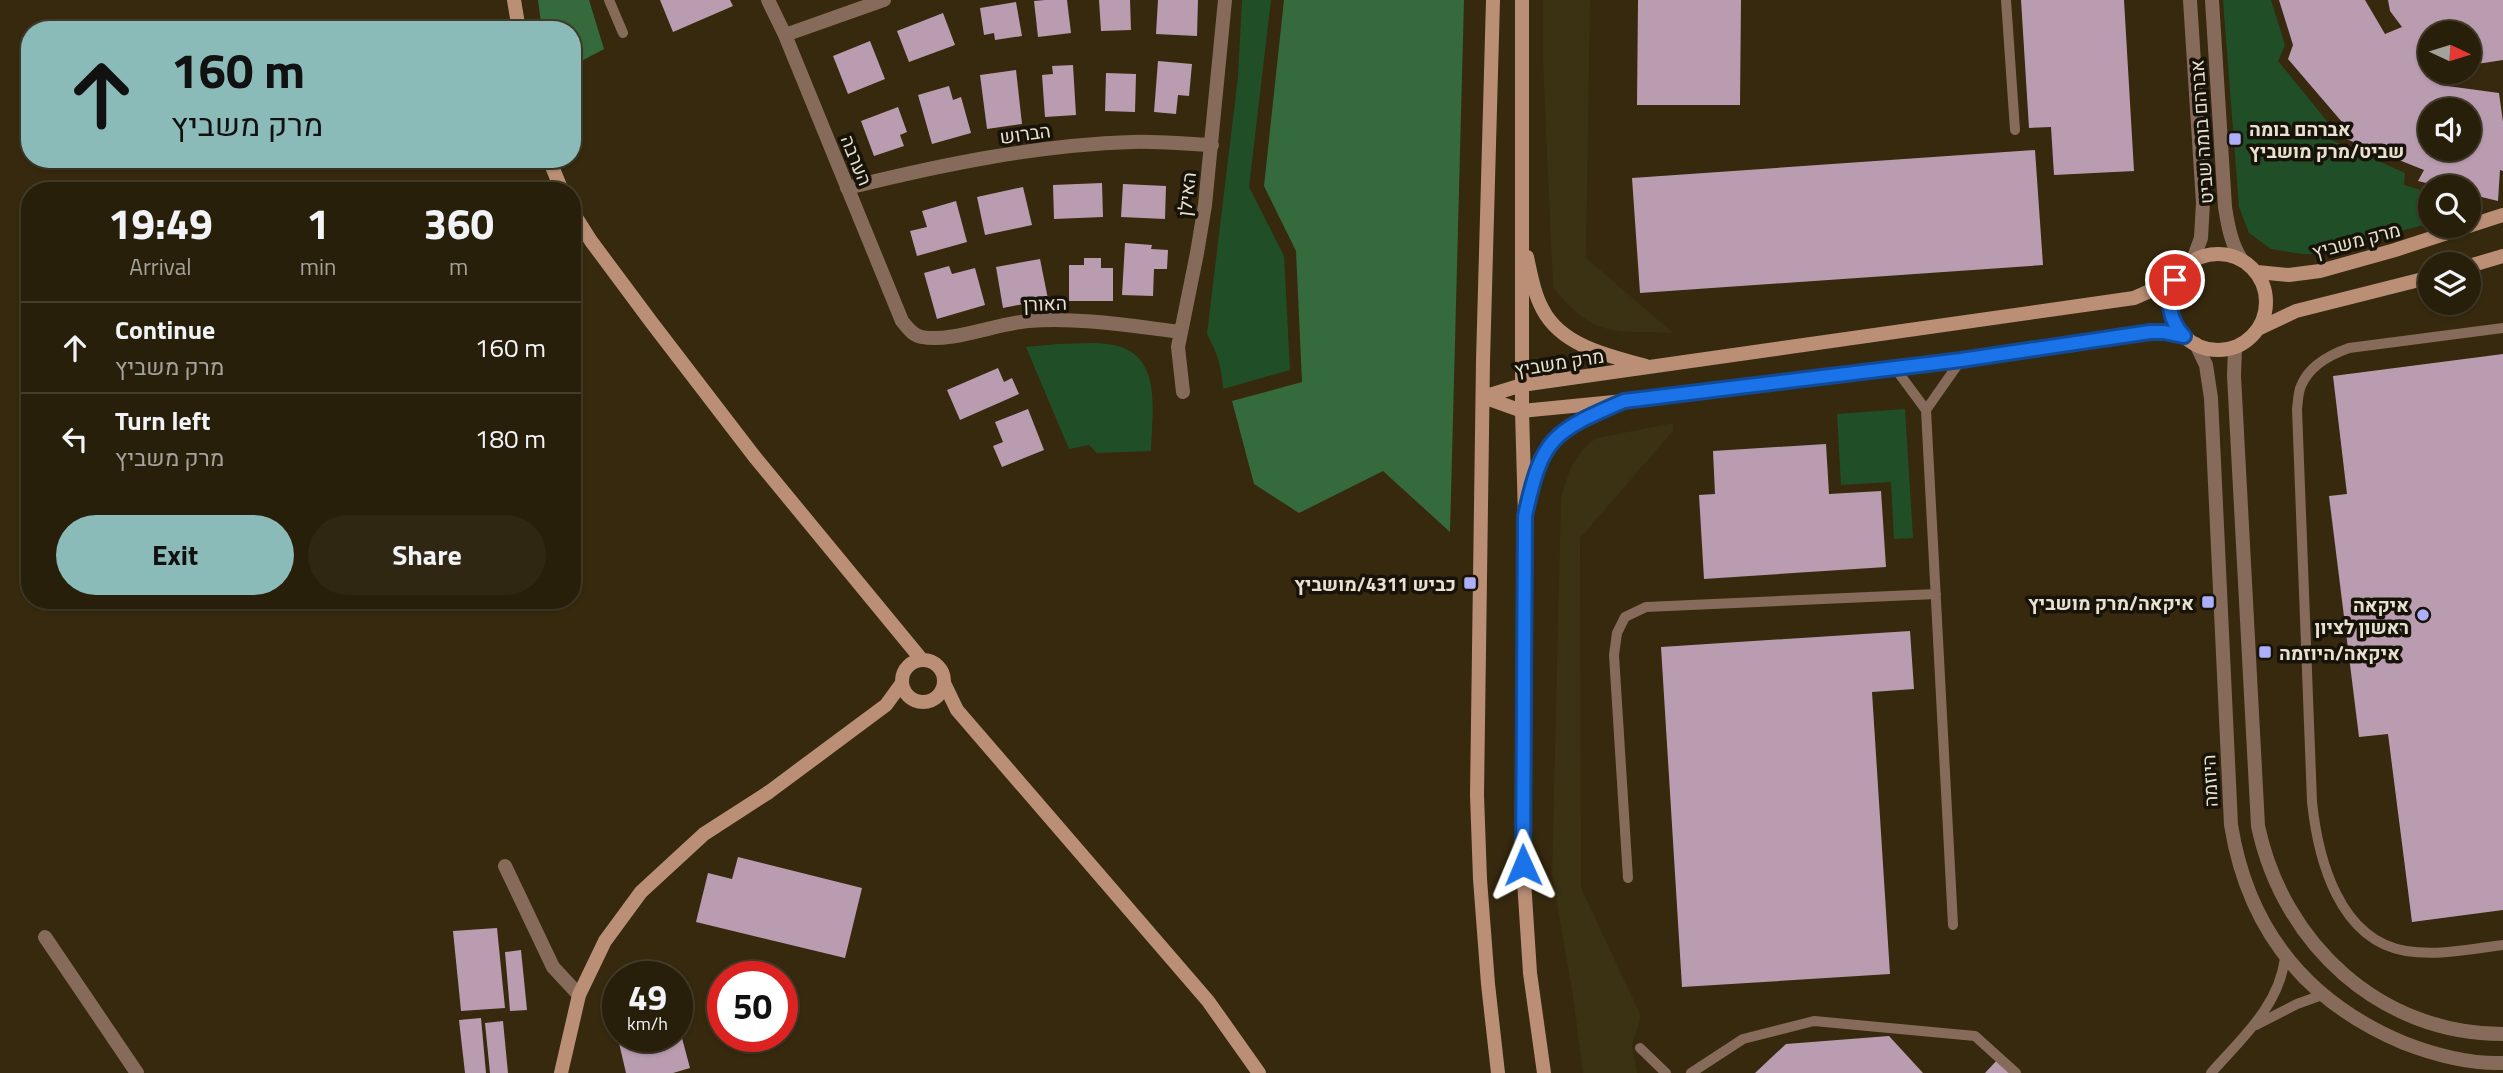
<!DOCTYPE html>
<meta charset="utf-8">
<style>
:root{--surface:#281f0a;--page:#302713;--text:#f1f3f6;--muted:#a5a29c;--line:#443d2b;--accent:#8bbbb9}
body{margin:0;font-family:"Titillium Web",Heebo,sans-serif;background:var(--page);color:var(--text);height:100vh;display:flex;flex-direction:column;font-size:26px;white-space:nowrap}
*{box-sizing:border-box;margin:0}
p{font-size:23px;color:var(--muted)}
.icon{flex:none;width:38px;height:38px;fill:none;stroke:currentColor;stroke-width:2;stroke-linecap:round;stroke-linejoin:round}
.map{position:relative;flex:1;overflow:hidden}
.side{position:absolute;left:21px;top:182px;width:560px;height:427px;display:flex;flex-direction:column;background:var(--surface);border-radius:28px;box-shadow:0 2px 5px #0004,0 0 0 2px var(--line)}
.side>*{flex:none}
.top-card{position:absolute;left:21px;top:21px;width:560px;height:147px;border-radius:28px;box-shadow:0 2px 5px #0004,0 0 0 2px var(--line);background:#8bbbb9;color:#111;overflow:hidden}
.needle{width:46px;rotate:94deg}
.fabs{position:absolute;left:2418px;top:21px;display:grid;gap:14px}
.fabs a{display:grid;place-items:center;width:63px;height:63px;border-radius:50%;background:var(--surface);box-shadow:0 2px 5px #0004,0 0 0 2px var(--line);font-size:35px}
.speed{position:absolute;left:602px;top:961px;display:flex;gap:14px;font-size:35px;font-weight:700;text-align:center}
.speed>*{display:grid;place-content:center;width:91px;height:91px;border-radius:50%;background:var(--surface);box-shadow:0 2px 5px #0004,0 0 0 2px var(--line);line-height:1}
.speed small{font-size:18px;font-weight:400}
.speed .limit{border:10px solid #d22;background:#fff;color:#111}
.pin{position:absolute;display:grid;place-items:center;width:60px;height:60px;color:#fff;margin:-30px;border:4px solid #fff;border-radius:50%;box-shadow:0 2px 7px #0007}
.me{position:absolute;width:77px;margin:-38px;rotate:359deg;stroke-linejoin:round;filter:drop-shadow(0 0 5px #0008)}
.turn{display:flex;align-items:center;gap:24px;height:147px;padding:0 35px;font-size:32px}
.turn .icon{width:91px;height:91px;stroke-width:2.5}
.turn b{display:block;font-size:49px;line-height:60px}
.eta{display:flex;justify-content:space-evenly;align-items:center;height:119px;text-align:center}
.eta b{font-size:42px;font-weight:700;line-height:49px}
.cta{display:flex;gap:14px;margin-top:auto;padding:14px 35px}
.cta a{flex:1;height:80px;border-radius:42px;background:var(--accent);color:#111;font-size:28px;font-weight:700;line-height:80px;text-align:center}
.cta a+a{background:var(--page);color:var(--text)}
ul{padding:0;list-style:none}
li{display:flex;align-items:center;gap:21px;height:91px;padding:0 35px;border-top:2px solid var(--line)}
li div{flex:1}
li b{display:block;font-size:26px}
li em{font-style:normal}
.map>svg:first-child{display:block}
</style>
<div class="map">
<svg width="2503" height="1073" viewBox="0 0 2503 1073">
<rect width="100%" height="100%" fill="#36290e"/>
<!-- green -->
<path fill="#204f27" d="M1242,0H1271L1249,187L1284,256L1290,370L1223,389C1222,368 1217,352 1207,334L1238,77Z
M2223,0H2271L2285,45L2278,61L2331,126L2320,135L2405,173L2404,185L2431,193V223L2314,254H2301L2271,249L2249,233L2239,207Z
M1058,344C1074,344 1091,342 1107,344C1164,350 1152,410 1151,451L1097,453L1089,445L1069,449L1026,347Z
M1905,409L1913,538L1894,539L1891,482L1841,485L1837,414Z"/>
<!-- forest -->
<path fill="#356b3c" d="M538,0H589L604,49L572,66V30H542Z
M1284,0H1464L1450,532L1383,471L1299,513L1254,484L1232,401L1302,382L1296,251L1264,186Z"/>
<!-- sand -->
<path fill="#3a3212" d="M1543,0H1590L1586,258L1673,333C1615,331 1592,338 1553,287L1543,62Z
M1673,423V431L1580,538L1581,888L1641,1016L1632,1045L1637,1073H1583L1573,996L1552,875L1561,499C1567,476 1575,451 1597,438Z"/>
<!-- building -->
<path fill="#ba9cb0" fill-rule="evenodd" d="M660,0H730L733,6L673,32Z
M1045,0H1067L1071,33L1038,37L1034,1Z
M1099,0H1130L1131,30L1101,31Z
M1158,0H1198L1197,36L1156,34Z
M1638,0H1741L1740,105H1637Z
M2021,0H2124L2134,171L2054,175L2051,127L2029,128Z
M2279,0H2365L2385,34L2402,27L2390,11L2388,0H2503V60L2477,64L2469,61V33H2431V56L2420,68L2440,85L2499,93L2503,122V171L2500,170L2498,201L2469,194V187H2442L2418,181L2424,170L2331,133L2342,122L2288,59L2293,45ZM2431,110H2469V149H2431Z
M1016,2L1022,36L995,40L994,33L984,35L980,8Z
M943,13L955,45L909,62L897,31Z
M870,41L885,79L848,94L833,56Z
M1158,61L1192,64L1189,96L1178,95L1176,114L1154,112Z
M1073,65L1076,115L1045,117L1042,75L1053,74L1052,66Z
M1016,70L1022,124L987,129L980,75Z
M1106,73L1136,74L1135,112L1105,111Z
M949,86L953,100L961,97L971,133L932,144L918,95Z
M898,107L907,132L900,135L904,146L874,156L861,121Z
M2035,150L2043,265L1640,293L1632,178Z
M1102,183L1103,217L1054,219L1053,185Z
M1123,184L1166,186L1165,219L1121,217Z
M1023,187L1032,225L985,235L977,197Z
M956,201L967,242L917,256L910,231L927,227L922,211Z
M1125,243L1152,245L1151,249L1168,250L1167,269H1154L1153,296L1122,295Z
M1084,258H1101V268H1113V301H1069V265H1084Z
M1040,259L1048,299L1003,308L996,267Z
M949,266L952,274L975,268L985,305L937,319L924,273Z
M2503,354V910L2412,922L2388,734L2359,737L2329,496L2347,494L2333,376Z
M998,368L1004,382L1012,378L1019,394L960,420L947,390Z
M1028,409L1044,450L1002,467L993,446L1003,442L995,422Z
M1826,444L1829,494L1881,491L1886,567L1704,579L1699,495L1715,494L1713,451Z
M1910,631L1914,689L1872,692L1890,974L1682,987L1661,647Z
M738,857L862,888L845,958L696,922L708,873L732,879Z
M497,928L505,1008L461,1011L453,931Z
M521,950L527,1010L510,1011L505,952Z
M481,1018L486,1073H465L459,1020Z
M503,1021L508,1073H490L485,1023Z
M645,1036L649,1047L682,1038L690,1068L673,1073H626L619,1043Z
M1889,1036L1923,1073H1755L1786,1044Z
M1999,1058L2014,1073H1985Z"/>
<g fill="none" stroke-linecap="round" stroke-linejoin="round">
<!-- lane -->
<path stroke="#866b5b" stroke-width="10" d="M609,0L623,33
M2006,0L2015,130
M2503,328L2349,348C2329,355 2309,366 2301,386C2298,392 2298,402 2297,409L2312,802C2318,859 2339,940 2406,951C2438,956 2471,949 2503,945
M1895,368L1926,410L1953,925
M1926,410L1961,360
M1628,878L1614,655L1617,633L1625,617L1646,607L1936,594
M2256,1025L2297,1004L2322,995
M1640,1048L1666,1073
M1691,1073L1743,1039L1814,1021L1975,1036L2016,1073
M2211,1073C2242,1038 2279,1006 2285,958"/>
<!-- street -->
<path stroke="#866b5b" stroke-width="14" d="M768,0L785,35L902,321C908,328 913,336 922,337C951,343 998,323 1029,321C1079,317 1131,326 1181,332
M2190,0L2203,203L2201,238L2193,260
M2212,0L2225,207C2228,226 2231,243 2241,259
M785,35L884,0
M847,188C940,165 1036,145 1132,142C1158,141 1185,144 1212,145
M2196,344L2206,365L2211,398L2231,825C2248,930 2306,1002 2404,1043C2435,1055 2470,1064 2503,1063
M2235,347L2234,376L2258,826C2283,944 2380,1034 2503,1034
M1183,392L1178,347L1197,253L1205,205L1225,0
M505,866L553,967L579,995
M45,937L137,1073"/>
<!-- secondary -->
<path stroke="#ba8f75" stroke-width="14" d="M514,0L519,30
M1493,0L1483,361L1477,795L1480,879L1488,984L1498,1073
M1522,0V411L1525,516L1523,865L1530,973L1544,1073
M549,159L562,191
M572,211L591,241L652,323L754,456L922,660
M2170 302a48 48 0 1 1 96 0a48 48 0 1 1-96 0Z
M1527,257C1531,275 1534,294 1543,310C1562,346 1609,356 1646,366
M2469,266L2503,256
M2257,272L2289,275L2320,271L2395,250L2503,215
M2258,329L2296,311L2431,277
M1483,397L1522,411L1624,401L1961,360L2150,332H2164L2184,336
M1483,397L1522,385L2134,298L2175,280
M1529,494C1541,439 1561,428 1611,407
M902 681a21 21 0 1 1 42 0a21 21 0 1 1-42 0Z
M944,683L957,710L1208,1001L1259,1073
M561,1073L579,995L605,941L641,892L704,834L769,792L886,705L902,683"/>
</g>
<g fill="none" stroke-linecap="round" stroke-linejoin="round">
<defs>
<path id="route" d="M1523,865L1525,516C1542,437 1552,432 1624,401L1961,360L2150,332H2164L2184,336C2169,321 2166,299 2175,280"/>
</defs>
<!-- route casing -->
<use href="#route" stroke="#114b97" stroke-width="18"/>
<!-- route -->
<use href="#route" stroke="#1a73e8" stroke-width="12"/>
</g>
<!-- markers -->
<g fill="#adaffb" stroke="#181308" stroke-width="2.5">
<rect x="2228" y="132" width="14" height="14" rx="3.5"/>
<rect x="1463" y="576" width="14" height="14" rx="3.5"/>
<rect x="2201" y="595" width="14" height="14" rx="3.5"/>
<circle cx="2423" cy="615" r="7"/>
<rect x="2258" y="645" width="14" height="14" rx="3.5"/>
</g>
<g text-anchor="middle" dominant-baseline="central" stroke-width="7" stroke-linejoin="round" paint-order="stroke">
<!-- poi labels -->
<g font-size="19" font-weight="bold" fill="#e8e0d0" stroke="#181308" text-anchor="end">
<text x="2249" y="128" text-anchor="start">אברהם בומה<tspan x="2249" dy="22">שביט/מרק מושביץ</tspan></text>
<text x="1456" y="583">כביש 4311/מושביץ</text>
<text x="2194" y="602">איקאה/מרק מושביץ</text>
<text x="2409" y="604">איקאה<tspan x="2409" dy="22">ראשון לציון</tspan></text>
<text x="2279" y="652" text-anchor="start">איקאה/היוזמה</text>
</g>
<!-- street labels -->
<g font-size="19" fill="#e8e0d0" stroke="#181308">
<text transform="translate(2201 132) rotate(-94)">אברהם בומה שביט</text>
<text transform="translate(1025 133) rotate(-8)">הברוש</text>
<text transform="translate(857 160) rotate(68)">הערבה</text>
<text transform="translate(1186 194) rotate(-83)">האילן</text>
<text transform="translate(2356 240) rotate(-15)">מרק משביץ</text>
<text transform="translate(1045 303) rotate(-2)">האורן</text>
<text transform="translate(1559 362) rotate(-9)">מרק משביץ</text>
<text transform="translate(2209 781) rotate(-93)">היוזמה</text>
</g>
</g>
</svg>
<div class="fabs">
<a><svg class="needle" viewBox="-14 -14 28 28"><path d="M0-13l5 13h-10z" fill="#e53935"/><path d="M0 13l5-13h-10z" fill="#a5a29c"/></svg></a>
<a><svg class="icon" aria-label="sound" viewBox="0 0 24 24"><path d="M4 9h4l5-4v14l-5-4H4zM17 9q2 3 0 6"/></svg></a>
<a><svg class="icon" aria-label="search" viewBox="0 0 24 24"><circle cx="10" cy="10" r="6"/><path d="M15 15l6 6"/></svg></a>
<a><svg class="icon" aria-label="layers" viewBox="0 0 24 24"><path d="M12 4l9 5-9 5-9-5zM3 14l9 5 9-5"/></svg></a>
</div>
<div class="speed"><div>49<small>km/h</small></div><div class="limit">50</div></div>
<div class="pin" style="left:2175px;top:280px;background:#d93025"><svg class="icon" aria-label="arrive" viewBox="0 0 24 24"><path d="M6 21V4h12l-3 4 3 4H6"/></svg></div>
<svg class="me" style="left:1523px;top:865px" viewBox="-20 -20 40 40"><path d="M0-17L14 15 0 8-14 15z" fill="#1a73e8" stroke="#fff" stroke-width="4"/></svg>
<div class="top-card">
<div class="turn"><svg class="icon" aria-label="ahead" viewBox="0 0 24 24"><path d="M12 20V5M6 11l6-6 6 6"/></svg><div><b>160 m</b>מרק משביץ</div></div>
</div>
<section class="side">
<div class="eta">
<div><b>19:49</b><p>Arrival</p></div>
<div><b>1</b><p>min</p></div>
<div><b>360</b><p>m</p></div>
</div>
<ul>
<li><svg class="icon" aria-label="ahead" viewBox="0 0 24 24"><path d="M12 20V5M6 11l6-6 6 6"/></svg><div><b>Continue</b><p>מרק משביץ</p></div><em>160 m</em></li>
<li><svg class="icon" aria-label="left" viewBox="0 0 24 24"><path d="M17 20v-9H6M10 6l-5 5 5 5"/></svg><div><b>Turn left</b><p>מרק משביץ</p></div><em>180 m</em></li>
</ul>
<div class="cta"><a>Exit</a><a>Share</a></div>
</section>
</div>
